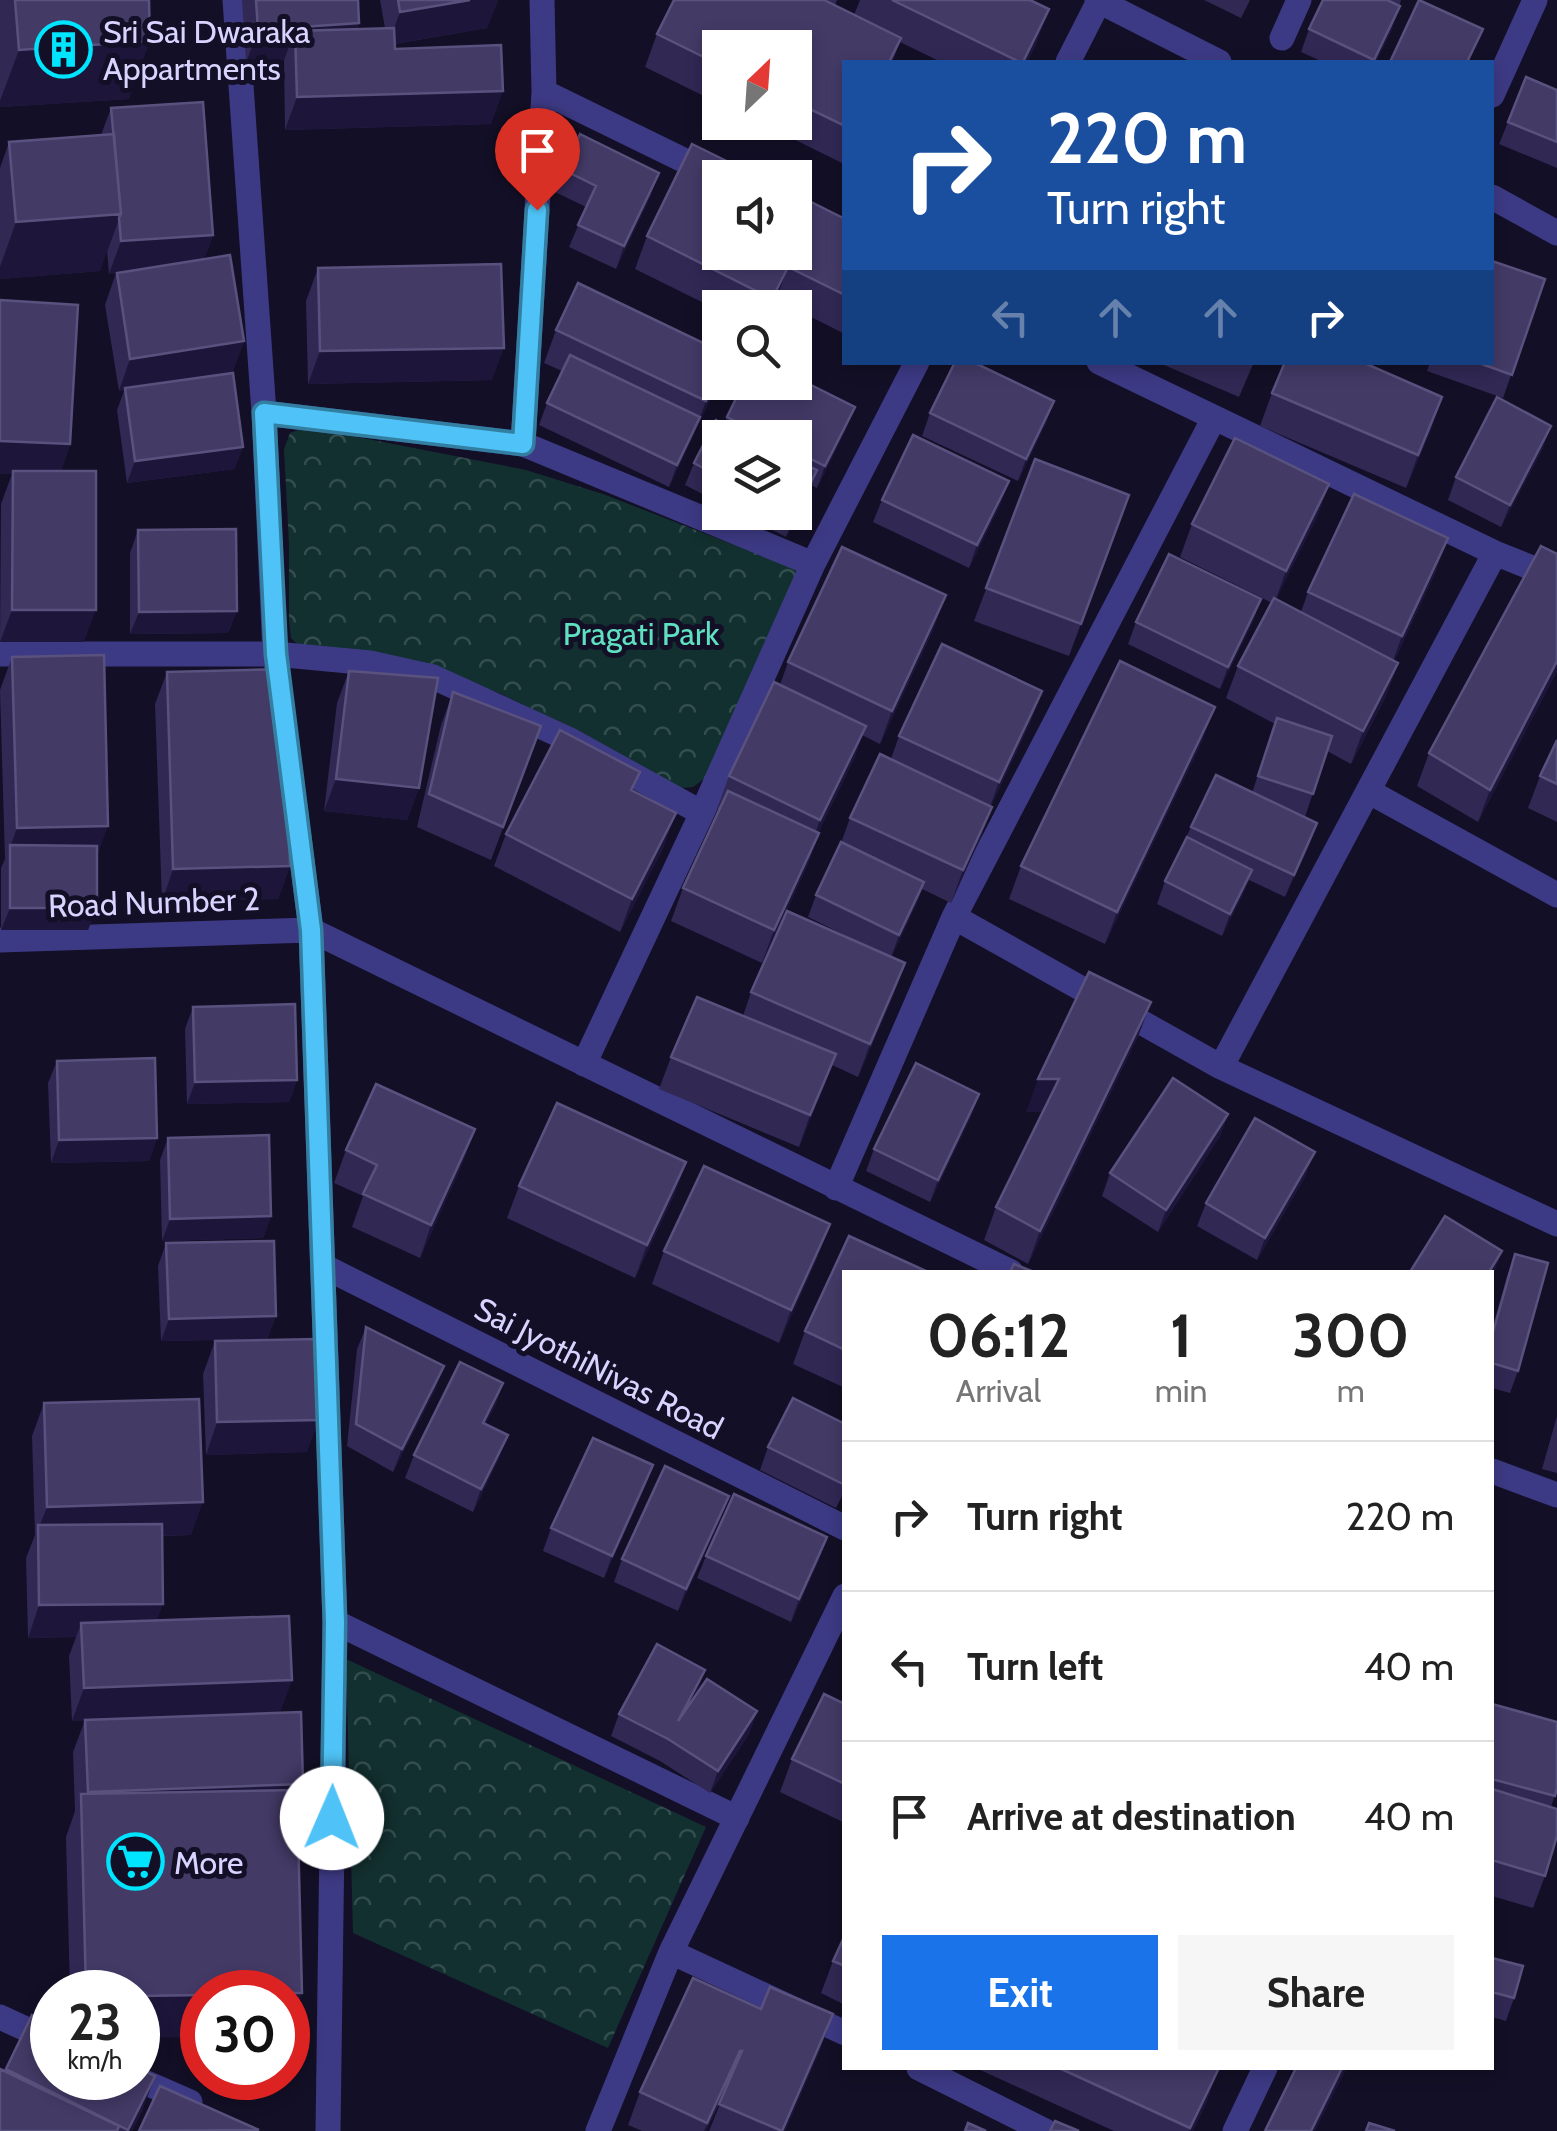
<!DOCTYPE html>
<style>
:root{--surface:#fff;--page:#f6f6f6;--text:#222;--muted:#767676;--line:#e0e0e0;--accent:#1a73e8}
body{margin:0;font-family:Cabin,sans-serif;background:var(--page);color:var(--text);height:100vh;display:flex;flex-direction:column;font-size:38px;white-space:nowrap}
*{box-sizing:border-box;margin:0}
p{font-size:32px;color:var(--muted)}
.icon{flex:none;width:55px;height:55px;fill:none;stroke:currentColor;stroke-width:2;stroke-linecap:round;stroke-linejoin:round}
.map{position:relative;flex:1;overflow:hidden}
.side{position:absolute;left:842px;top:1270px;width:652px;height:800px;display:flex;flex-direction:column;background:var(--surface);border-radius:0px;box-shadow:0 5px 15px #0003}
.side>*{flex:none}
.banner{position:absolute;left:842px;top:60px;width:652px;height:305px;border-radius:0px;box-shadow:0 5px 15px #0003;background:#1a4fa0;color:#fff;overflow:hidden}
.needle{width:65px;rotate:25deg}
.buttons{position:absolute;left:702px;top:30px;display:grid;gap:20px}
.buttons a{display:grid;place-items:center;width:110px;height:110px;border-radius:0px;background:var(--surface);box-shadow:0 5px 15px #0003;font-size:50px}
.speed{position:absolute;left:30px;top:1970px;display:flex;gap:20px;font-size:50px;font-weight:700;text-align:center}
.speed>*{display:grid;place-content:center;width:130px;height:130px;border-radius:50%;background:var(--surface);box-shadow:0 5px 15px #0003;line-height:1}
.speed small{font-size:25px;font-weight:400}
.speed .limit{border:15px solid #d22;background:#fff;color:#111}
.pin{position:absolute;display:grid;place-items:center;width:85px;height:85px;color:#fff;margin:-102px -42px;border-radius:50% 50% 50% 0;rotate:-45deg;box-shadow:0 0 10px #0007}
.pin .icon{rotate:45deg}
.me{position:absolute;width:110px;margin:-55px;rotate:1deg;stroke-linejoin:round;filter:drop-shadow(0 0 8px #0008)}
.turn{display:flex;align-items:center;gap:35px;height:210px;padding:0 40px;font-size:45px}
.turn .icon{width:130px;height:130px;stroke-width:2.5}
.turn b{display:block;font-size:70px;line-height:85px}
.lanes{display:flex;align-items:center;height:95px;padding:0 40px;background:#0003;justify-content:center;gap:50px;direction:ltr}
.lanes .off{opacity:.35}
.eta{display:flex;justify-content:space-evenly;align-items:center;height:170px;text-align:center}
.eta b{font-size:60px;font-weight:800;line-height:70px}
.action{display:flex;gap:20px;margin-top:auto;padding:20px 40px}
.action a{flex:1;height:115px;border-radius:0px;background:var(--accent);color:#fff;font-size:40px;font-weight:800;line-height:115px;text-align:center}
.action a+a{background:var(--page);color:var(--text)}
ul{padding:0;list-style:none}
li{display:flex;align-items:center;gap:30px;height:150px;padding:0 40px;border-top:2px solid var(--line)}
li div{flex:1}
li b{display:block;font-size:38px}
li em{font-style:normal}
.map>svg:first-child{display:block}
</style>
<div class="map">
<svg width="1557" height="2131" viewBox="0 0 1557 2131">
<defs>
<pattern id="forest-crowns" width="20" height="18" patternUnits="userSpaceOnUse" patternTransform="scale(2.5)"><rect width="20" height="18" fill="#12302f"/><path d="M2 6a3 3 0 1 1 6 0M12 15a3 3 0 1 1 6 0" fill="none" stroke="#344d4e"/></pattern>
</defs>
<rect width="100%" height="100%" fill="#130f26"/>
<!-- forest -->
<path fill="url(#forest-crowns)" d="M306,427L526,470L603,494L796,569L799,573L708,776L693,787L682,788L653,781L571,728L499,693L423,664L299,646L291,638L289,621V544L284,449L290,433Z
M346,1659L706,1827L608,2048L353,1933Z"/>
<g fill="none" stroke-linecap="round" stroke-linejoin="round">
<!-- street -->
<path stroke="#3d3a85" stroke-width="25" d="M235,0L264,413L275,654L311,930L335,1622L328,2131
M1097,0L1219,62
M1282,38L1299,0
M1068,62L1099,1
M544,92L720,178
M1492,95L1535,0
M1492,197L1557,233
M1099,362L1495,553L1557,578
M264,413L523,444L813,564
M523,444L544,92L542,0
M0,654H275L370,663L433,677L568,739L702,813
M1368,791L1557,895
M954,917L1221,1067L1557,1224
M0,940L311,930L1011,1272
M584,1064L702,813L813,564L917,362
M1221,1067L1495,553
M836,1188L954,917L1214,418
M323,1266L845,1528
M1492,1471L1557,1495
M335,1622L737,1818
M671,1952L845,2033
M0,2017L52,2041
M919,2068L1045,2131
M135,2078L190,2102
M598,2131L671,1952L845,1596
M1235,2131L1265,2068"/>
</g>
<!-- wall -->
<path fill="#312854" d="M0,0H149L129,99L0,107Z
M242,0H358L357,29L385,28L380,0H498L487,28L395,44V49L491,124L285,130L284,60L246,63Z
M674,0H837L835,5L854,15L860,0H1030L1037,42L1027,62H941L900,42L892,62H845V161L844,164L759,122H795V48H720V104L645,67L657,34Z
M1204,0H1250L1241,18Z
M1323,0H1401L1392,29L1376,62H1323L1301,52L1309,29Z
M1557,90V168L1499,144L1508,122Z
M111,108L213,235L204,259L244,341L232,373L235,469L127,483L117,410L124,391H119L105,305L116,273L109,274L107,250L100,271L0,279V168L9,142L101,135Z
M564,170L651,195L616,269L569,247L586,207L555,192Z
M845,219V334L795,309V308L776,300L772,308H720V311L635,269L647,236Z
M318,268L492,380L308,384L306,301Z
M1545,279L1503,398L1427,371L1430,362H1492Z
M0,300L70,444L61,471L84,642H0L1,504L12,474H0Z
M556,330L720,351V377L716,387L669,487L539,425L547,403L562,371L544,363Z
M1157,362H1254L1239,397Z
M1272,393L1431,430L1406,488L1260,426Z
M1054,401L1046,423L1018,481L922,436L930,413Z
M727,417L846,429L817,488L811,485L786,537L738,512H795V438H720V503L685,485L694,463L724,424Z
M1543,448L1501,527L1448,500L1456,477Z
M1035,459L1129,495L1069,656L974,621Z
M1329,484L1317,517L1276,599L1301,612L1308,592L1436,571L1394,661L1398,663L1386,696L1351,764L1327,751L1305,817L1299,815L1309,846L1285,897L1249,880L1222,936L1157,904L1165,881L1191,827L1252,793L1275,724L1226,698L1238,666L1272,603L1180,557L1192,524Z
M882,500L1001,503L969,568L873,522Z
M138,530L237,611L228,633L130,634V553Z
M1557,554V671L1478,822L1417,786L1429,753Z
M1261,599L1253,621L1220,689L1128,644L1136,622Z
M934,628L880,744L862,735L854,759L818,833H819L807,866L762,963L671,921L683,888L720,810L717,809L729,776L780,685L788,662Z
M12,657L97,857L88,930H1V868L5,859L0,690Z
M349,671L419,788L407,820L324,811L337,703Z
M167,672L290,866L278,899L162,902L155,704Z
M1042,691L1030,723L991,806L980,839L951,903L922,889L916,905L891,957L905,963L893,996L858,1077L832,1065L799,1147L659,1089L671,1057L743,1016L751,992L881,953L808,917L816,895L841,843L850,818L891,759L899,736Z
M453,692L541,726L491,860L417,827L441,725Z
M1203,739L1105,944L1009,899L1021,866Z
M1557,740V822L1528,808L1540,776Z
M634,791L664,846L620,932L494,866L506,834Z
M193,1007L297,1080L289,1102L187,1104L185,1029Z
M1139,1034L1028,1264L984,1240L996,1207L1043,1112H1026Z
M57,1061L157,1138L149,1161L51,1163L48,1083Z
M979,1094L971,1116L930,1202L866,1171L874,1149Z
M1228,1114L1220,1136L1158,1232L1102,1196L1110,1173Z
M475,1129L463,1162L420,1258L352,1227L363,1196L334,1183L346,1150Z
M168,1138L271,1216L263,1238L162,1241L160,1160Z
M686,1162L674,1195L635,1278L507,1218L519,1186Z
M1306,1175L1257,1260L1197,1226L1206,1203Z
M166,1243L276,1316L267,1339L161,1341L158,1266Z
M664,1251L818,1256L779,1343L652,1284Z
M1515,1254L1518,1371L1510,1393L1492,1388V1329L1507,1276Z
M845,1272V1388L793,1364L805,1331Z
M366,1327L436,1388L393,1472L347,1446L357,1349Z
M215,1341L307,1452L206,1455L203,1374Z
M503,1383L495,1406L485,1424L499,1458L473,1512L405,1478L414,1455Z
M44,1403L191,1535L162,1536L157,1621L280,1712L303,1784L297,1802L138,1992H70L66,1837L75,1811L73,1752L85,1720L72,1721L69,1656L76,1637L28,1638L26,1558L35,1535L32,1436Z
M1557,1416V1473L1542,1469Z
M845,1424V1490L836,1508L760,1470L768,1447Z
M653,1465L645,1487L604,1578L543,1551L551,1528Z
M721,1518L678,1611L614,1582L622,1559Z
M827,1537L819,1560L791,1622L697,1578L706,1556Z
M695,1696L757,1711L749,1734L710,1793L660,1761L611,1736L619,1714Z
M845,1704V1823L780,1792L792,1759Z
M1492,1704L1557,1788L1551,1807L1545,1876L1533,1908L1492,1896Z
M845,1935V2005L821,1993L833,1961Z
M1492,1958L1514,1998L1506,2021L1492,2017Z
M693,1978L821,2047L785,2131H709L725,2092L706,2131H642L628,2125L640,2092Z
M32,2015L143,2109L132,2131H0L5,2071Z
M976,2068H1213L1218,2070L1206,2103L1193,2131H1114Z"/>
<!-- shaded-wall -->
<path fill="#1d163a" d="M470,0H498L487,28L388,45L400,12Z
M1400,6L1392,29L1376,62H1374Z
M1049,9L1037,42L1027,62H1023Z
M359,23L348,56L295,31L284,60L246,63L258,30Z
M150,41L129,99L0,107V101L19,50Z
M503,91L491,124L285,130L297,97Z
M659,173L651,195L616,269L624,246Z
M121,214L100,271L0,279V267L16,222Z
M213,235L201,267L109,274L121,241Z
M788,267L776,300L772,308H769Z
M244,341L232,374L125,388L124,391H119L130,359Z
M504,348L492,380L308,384L320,351Z
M720,372L716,387L694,434L706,401Z
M1442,397L1431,430L1406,488L1418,455Z
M1054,401L1046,423L1018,481L1026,459Z
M855,407L846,429L817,488L825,466Z
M700,417L692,439L669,487L677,465Z
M1551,426L1543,448L1501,527L1510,505Z
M0,441L70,444L59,477L13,471L12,474H0Z
M243,447L235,469L127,483L135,461Z
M817,470L808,493L786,537L795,515Z
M1009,481L1001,503L969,568L977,545Z
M1329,484L1317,517L1274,604L1286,571Z
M1448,538L1436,571L1390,669L1402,636Z
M946,595L934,628L880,744L892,711Z
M1261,599L1253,621L1220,689L1228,667Z
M12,610H96L84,642H0Z
M237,611L228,633L130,634L139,612Z
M1557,661V671L1478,822L1490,790Z
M1398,663L1386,696L1351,764L1363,731Z
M1042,691L1030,723L987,815L999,782Z
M1215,707L1203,739L1105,944L1117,912Z
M866,726L854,759L808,853L820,820Z
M336,779L419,788L407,820L324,811Z
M992,807L980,839L951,903L963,870Z
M676,813L664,846L620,932L632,899Z
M1317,823L1309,846L1285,897L1294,875Z
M108,826L96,859L10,847L17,828Z
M819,833L807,866L762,963L774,930Z
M290,866L278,899L162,902L173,869Z
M1252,870L1244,893L1222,936L1230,914Z
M924,882L916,905L891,958L899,935Z
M10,908H97L88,930H1Z
M905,963L893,996L858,1077L870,1044Z
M1151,1002L1139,1034L1028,1264L1040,1231Z
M836,1054L824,1087L799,1147L810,1115Z
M1038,1079H1059L1047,1112H1026Z
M297,1080L289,1102L187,1104L195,1082Z
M979,1094L971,1116L930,1202L938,1180Z
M1228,1114L1220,1136L1158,1232L1166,1210Z
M475,1129L463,1162L420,1258L431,1225Z
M157,1138L149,1161L51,1163L59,1140Z
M1315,1152L1306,1175L1257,1260L1265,1238Z
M686,1162L674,1195L635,1278L647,1245Z
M271,1216L263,1238L162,1241L170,1219Z
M830,1224L818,1256L779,1343L791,1310Z
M1502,1251L1494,1273L1492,1276V1272H1489Z
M276,1316L267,1339L161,1341L169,1319Z
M444,1366L436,1388L393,1472L402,1449Z
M503,1383L495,1406L475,1445L483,1423Z
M319,1420L307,1452L206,1455L217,1422Z
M508,1435L499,1458L473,1512L481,1489Z
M653,1465L645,1487L604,1578L612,1556Z
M729,1496L721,1518L678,1611L686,1589Z
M203,1502L191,1535L38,1539V1530L47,1507Z
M827,1537L819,1560L791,1622L799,1599Z
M163,1604L151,1636L81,1623L76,1637L28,1638L39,1605Z
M705,1670L697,1693L669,1744L678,1721Z
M292,1680L280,1713L72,1721L84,1688Z
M757,1711L749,1734L710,1793L718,1771Z
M303,1784L292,1817L82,1809L88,1792Z
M302,1993L288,2032V1994Z
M202,1995V2037L138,2038V1996Z
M833,2014L821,2047L785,2131H782Z
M740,2051L728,2083L706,2131H704Z
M1342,2068H1347L1315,2131H1311Z
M1218,2070L1206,2103L1193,2131H1189Z
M155,2076L143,2109L132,2131H128Z"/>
<!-- building -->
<path fill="#433a66" stroke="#5a527e" stroke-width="2.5" d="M15,0H149L150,41L19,50Z
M256,0H358L359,23L258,30Z
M398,0H470L400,12Z
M674,0H824L901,38L889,62H845V126L795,102V48H720V65L657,34Z
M892,0H1030L1049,9L1023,62H1020Z
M1323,0H1387L1400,6L1374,60L1309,29Z
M1419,0L1483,29L1467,62H1390Z
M394,28L395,49L501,45L503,91L297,97L295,31Z
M1526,77L1557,90V142L1508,122Z
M203,102L213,235L121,241L119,218L121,214L111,108Z
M114,134L121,214L16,222L9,142Z
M580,134L659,173L624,246L578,225L596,186L564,170Z
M692,144L761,178H720V252H795V194L845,219V295L788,267L772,299L647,236Z
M230,255L244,341L130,359L117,273Z
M1492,261L1545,279L1512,375L1476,362H1492Z
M501,264L504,348L320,351L318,268Z
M578,283L720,351V372L706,401L556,330Z
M0,300L78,305L70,444L0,441Z
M570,355L700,417L677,465L547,403Z
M955,362H973L1054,401L1026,459L930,413Z
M1285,362H1362L1442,397L1418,455L1272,393Z
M233,373L243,447L135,461L125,388Z
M795,377L855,407L825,466L795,451V438H768L727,417L744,382H795Z
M1497,397L1551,426L1510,505L1456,477Z
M716,420L751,438H720V477L694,463Z
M913,435L1009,481L977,545L882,500Z
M1235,438L1329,484L1286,571L1192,524Z
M1035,459L1129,495L1081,624L986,588Z
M795,460L817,470L795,515L790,512H795Z
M13,471H96V610H12Z
M1354,494L1448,538L1402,636L1308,592Z
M236,529L237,611L139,612L138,530Z
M1541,546L1557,554V661L1490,790L1429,753Z
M842,547L946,595L892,711L788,662Z
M1169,554L1261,599L1228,667L1136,622Z
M1274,598L1398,663L1363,731L1238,666Z
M942,644L1042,691L999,782L899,736Z
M104,655L108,826L17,828L12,657Z
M1120,661L1215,707L1117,912L1021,866Z
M284,669L290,866L173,869L167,672Z
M349,671L438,678L419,788L336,779Z
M774,682L866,726L820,820L729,776Z
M453,692L541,726L503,827L429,794Z
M1277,718L1332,736L1313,794L1258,776Z
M560,730L640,772L631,790L676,813L632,899L506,834Z
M1557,740V784L1540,776Z
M880,754L992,807L963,870L850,818Z
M1216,775L1317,823L1294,875L1191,827Z
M728,791L819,833L774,930L683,888Z
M1187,837L1252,870L1230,914L1165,881Z
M841,842L924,882L899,935L816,895Z
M10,845L97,846V908H10Z
M787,911L905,963L870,1044L751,992Z
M1089,972L1151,1002L1040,1231L996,1207L1059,1079H1038Z
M697,997L836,1054L810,1115L671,1057Z
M295,1004L297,1080L195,1082L193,1007Z
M155,1058L157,1138L59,1140L57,1061Z
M916,1063L979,1094L938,1180L874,1149Z
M1173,1078L1228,1114L1166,1210L1110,1173Z
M376,1084L475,1129L431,1225L363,1194L377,1165L346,1150Z
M557,1103L686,1162L647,1245L519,1186Z
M1255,1118L1315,1152L1265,1238L1206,1203Z
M269,1135L271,1216L170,1219L168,1138Z
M704,1166L830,1224L791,1310L664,1251Z
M1445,1216L1502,1251L1489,1272H1410Z
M849,1236L928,1272H845V1350L805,1331Z
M274,1241L276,1316L169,1319L166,1243Z
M1515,1254L1548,1263L1518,1371L1492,1363V1336Z
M1014,1264L1034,1272H1010Z
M366,1327L444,1366L402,1449L356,1424Z
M317,1339L319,1420L217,1422L215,1341Z
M460,1362L503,1383L483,1423L508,1435L481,1489L414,1455Z
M793,1398L845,1424V1485L768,1447Z
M199,1399L203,1502L47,1507L44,1403Z
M593,1438L653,1465L612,1556L551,1528Z
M665,1466L729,1496L686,1589L622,1559Z
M734,1494L827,1537L799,1599L706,1556Z
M162,1524L163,1604L39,1605L38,1525Z
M289,1616L292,1680L84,1688L81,1623Z
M657,1644L705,1670L678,1721L707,1679L757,1711L718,1771L668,1739L619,1714Z
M824,1694L845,1704V1784L792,1759Z
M1492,1704L1557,1722V1788L1555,1796L1492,1779Z
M301,1712L303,1784L88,1792L85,1720Z
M1492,1789L1557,1809V1836L1545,1876L1492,1860Z
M297,1790L302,1993L202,1992V1995L138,1996V1992H86L81,1794Z
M845,1935V1966L833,1961Z
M1492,1958L1523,1966L1514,1998L1492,1992Z
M693,1978L761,2009L770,1987L833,2014L782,2131L719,2104L742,2051H740L707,2123L640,2092Z
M32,2015L52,2025V2078H138V2068L155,2076L128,2130L6,2069Z
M1059,2068H1213L1218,2070L1190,2128Z
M1296,2068H1342L1311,2131H1265Z
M0,2069L119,2126L117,2131H0Z
M160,2086L259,2130L139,2131Z
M1055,2121L1079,2131H1050Z
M968,2123L986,2131H965Z
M1369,2123L1395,2131H1366Z"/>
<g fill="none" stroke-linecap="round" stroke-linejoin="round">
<defs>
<path id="route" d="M332,1818L335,1622L311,930L276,654L264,413L523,444L537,210"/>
</defs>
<!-- route casing -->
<use href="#route" stroke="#337fa1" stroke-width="25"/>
<!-- route -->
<use href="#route" stroke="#4fc3f7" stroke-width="18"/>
</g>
<!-- icons -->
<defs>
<symbol id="building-ring" viewBox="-11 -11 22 22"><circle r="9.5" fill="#130f26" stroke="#00e5ff" stroke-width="1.5"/><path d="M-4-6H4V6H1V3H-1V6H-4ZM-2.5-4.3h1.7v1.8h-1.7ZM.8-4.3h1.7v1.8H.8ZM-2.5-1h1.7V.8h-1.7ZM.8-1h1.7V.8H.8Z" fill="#00e5ff"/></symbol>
<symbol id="supermarket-ring" viewBox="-11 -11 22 22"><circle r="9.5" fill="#130f26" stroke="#00e5ff" stroke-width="1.5"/><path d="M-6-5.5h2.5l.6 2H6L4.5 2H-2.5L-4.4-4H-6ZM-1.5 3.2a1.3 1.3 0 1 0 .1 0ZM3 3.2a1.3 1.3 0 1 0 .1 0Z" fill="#00e5ff"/></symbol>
</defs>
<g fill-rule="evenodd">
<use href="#building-ring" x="32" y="18" width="63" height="63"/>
<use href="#supermarket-ring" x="104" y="1830" width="63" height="63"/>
</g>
<g text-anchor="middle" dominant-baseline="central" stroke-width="10" stroke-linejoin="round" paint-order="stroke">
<!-- poi labels -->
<g font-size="32" fill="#d9d4ff" stroke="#130f26" text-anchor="start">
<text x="103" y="31">Sri Sai Dwaraka<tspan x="103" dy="37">Appartments</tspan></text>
<text x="174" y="1862">More</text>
</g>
<!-- park labels -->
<g font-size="32" fill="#5fe0c0" stroke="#130f26">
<text x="641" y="633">Pragati Park</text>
</g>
<!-- street labels -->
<g font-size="32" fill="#d9d4ff" stroke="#130f26">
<text transform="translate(154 902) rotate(-2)">Road Number 2</text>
<text transform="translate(599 1368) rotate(27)">Sai JyothiNivas Road</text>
</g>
</g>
</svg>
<div class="buttons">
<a><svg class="needle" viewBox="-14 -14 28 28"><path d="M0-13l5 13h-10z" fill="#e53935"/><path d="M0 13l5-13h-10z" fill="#767676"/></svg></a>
<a><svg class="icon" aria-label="sound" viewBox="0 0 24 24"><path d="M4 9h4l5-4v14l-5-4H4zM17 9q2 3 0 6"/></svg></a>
<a><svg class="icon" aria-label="search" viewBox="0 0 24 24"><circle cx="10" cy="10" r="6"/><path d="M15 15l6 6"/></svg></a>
<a><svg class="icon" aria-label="layers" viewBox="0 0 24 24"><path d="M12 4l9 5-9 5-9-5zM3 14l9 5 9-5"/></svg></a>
</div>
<div class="speed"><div>23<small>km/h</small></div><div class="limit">30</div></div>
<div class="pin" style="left:537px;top:210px;background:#d93025"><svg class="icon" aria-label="arrive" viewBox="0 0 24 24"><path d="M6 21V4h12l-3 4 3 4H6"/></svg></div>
<svg class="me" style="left:332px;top:1818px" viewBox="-20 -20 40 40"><circle r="19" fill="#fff"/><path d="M0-13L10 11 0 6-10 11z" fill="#4fc3f7"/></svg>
<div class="banner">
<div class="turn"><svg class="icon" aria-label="right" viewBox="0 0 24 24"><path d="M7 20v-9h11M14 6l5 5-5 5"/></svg><div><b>220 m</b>Turn right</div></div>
<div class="lanes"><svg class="icon off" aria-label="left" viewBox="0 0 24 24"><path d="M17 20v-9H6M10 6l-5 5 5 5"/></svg><svg class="icon off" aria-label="ahead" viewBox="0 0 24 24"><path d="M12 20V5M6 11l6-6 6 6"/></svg><svg class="icon off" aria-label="ahead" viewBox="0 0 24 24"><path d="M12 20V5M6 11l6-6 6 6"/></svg><svg class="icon" aria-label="right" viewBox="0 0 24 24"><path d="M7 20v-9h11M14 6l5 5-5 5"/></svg></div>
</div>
<section class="side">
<div class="eta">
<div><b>06:12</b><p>Arrival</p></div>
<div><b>1</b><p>min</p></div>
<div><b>300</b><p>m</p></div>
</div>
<ul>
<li><svg class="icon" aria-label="right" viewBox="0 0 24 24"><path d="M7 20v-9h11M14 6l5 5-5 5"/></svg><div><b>Turn right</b></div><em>220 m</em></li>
<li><svg class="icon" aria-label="left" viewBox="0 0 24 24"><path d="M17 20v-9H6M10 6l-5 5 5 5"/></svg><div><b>Turn left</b></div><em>40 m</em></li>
<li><svg class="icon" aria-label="arrive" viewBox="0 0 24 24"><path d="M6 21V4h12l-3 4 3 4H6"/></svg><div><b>Arrive at destination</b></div><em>40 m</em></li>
</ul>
<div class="action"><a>Exit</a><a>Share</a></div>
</section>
</div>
